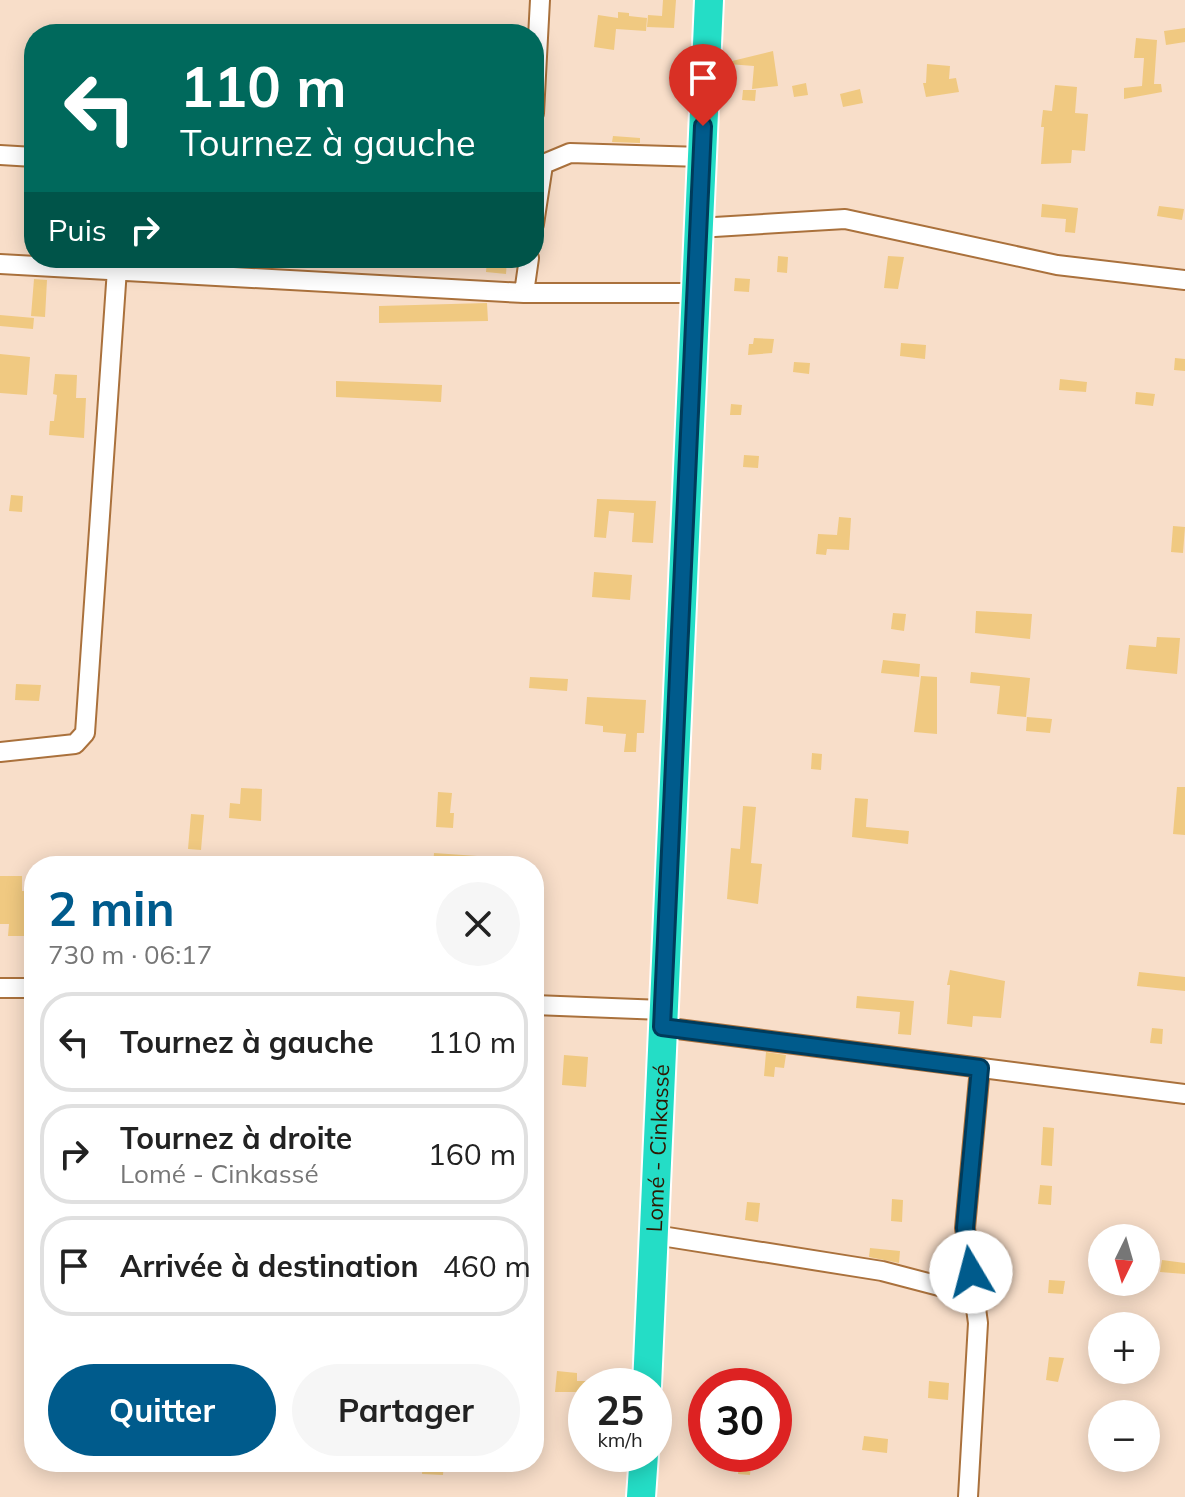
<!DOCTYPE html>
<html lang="fr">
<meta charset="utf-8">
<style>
:root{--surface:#fff;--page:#f6f6f6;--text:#222;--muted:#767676;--line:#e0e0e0;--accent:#005b8c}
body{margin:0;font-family:Mulish,sans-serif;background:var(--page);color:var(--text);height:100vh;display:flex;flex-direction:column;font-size:30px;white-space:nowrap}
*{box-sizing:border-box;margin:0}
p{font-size:26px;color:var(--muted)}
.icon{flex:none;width:44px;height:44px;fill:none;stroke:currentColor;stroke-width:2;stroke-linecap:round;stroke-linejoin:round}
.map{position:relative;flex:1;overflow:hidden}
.side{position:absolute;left:24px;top:856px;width:520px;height:616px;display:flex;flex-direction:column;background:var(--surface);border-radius:32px;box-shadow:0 4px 20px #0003}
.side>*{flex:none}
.banner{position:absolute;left:24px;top:24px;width:520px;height:244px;border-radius:32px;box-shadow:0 4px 20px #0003;background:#00695c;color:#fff;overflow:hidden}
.needle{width:52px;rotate:185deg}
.tools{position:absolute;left:1088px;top:1224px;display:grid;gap:16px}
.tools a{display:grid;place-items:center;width:72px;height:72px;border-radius:50%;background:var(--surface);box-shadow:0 4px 20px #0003;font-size:40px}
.speed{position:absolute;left:568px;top:1368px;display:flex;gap:16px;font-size:40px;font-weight:700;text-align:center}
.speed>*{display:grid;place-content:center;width:104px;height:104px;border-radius:50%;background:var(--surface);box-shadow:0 4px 20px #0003;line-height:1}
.speed small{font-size:20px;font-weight:400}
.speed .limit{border:12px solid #d22;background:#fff;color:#111}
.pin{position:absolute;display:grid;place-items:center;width:68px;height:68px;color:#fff;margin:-82px -34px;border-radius:50% 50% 50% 0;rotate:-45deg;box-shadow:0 0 8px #0007}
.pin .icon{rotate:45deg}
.me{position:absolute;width:88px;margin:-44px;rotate:352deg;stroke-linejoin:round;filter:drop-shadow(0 0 6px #0008)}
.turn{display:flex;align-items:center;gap:28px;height:168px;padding:0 24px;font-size:36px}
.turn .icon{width:104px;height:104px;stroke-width:2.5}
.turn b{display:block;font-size:56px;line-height:68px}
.then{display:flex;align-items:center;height:76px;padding:0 24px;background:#0003;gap:16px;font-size:30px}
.round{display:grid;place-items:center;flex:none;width:84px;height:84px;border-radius:42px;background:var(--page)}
.headline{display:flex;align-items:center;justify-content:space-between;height:136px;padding:0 24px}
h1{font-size:48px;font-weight:700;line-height:60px;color:var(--accent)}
.action{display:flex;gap:16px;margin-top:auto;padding:16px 24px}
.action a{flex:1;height:92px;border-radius:48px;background:var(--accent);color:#fff;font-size:32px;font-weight:700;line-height:92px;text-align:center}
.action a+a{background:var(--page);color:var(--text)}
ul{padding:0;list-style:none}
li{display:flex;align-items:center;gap:24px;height:100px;margin:0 16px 12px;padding:0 8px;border:4px solid var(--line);border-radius:32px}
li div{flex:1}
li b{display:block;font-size:30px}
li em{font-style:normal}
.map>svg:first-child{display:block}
</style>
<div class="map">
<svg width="1185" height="1497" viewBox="0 0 1185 1497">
<rect width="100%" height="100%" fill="#f8dec9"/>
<!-- building -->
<path fill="#f0c981" d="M663,0H676L674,28L647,27L648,15L662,16Z
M618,12L629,13V16L647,18L646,31L616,29L614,50L594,47L598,15L618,18Z
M1185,28V42L1166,45L1164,31Z
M1136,38L1157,40L1154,84H1161L1162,92L1124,99V88L1142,86L1144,58H1134Z
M773,51L778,86L752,89L754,66L728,64V62Z
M927,64L950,66L949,79L956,78L959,92L926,97L923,83H926Z
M806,83L808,95L794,97L792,86Z
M1055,85L1077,87L1075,113L1088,114L1085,151L1072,150L1071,163L1041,164L1044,127H1041L1043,110L1052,111Z
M860,89L863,103L843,107L840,94Z
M743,90H756L755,101L742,100Z
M613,136L640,138V143L612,142Z
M1042,204L1078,208L1075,233L1065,232L1066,219L1041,217Z
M1159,206L1184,209L1182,220L1157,216Z
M778,256L788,257L787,273L777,272Z
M888,256L904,257L898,289L884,288Z
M487,259L507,260L506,274L486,272Z
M735,278L750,279L749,292L734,291Z
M34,279L47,280L45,317L31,316Z
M487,303L488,321L379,323V306Z
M0,315L34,318L33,329L0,326Z
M754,338L774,339L772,353L748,355L749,344H753Z
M901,343L926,345L925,359L900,356Z
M0,354L30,357L27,395L0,393Z
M1175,358L1185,359V371L1174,370Z
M794,362L810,363L809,374L793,372Z
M55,374L77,375L76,398H86L84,438L49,435L50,421H54L57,395L53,394Z
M1060,379L1087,382L1086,392L1059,390Z
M336,381L442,385L441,402L336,397Z
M1136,392L1155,394L1153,406L1135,404Z
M731,404L742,405L741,415H730Z
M744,455L759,456L758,468L743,467Z
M11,495L23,496L22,512L9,511Z
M597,499L656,501L653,543L632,542L634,513L609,511L606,538L594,537Z
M839,517L851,518L849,550L827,549L826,555L816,554L818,534L837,535Z
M1173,526L1185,527L1183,553L1171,552Z
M594,572L632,575L630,600L592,597Z
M976,611L1032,614L1030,639L975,633Z
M893,613L906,614L904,631L891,629Z
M1157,637L1180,638L1177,674L1126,669L1129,645L1156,647Z
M883,660L920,664L919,677L881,673Z
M971,672L1030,678L1026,717L997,714L1000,686L970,683Z
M921,676L937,677V734L914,732Z
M530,677L568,679L567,691L529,688Z
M16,684L41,685L39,701L15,700Z
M587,697L646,700L644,733H637L636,752H624L626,734L603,732V726L585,724Z
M1027,717L1052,719L1050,733L1026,731Z
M812,753L822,754L821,770L811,769Z
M1177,787H1185V835L1173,834Z
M241,788L262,789L261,821L229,818L230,803L240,804Z
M438,792L452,793L450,813H454L453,828L436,827Z
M855,798L868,799L866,827L909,831L908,844L852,837Z
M743,806L756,807L751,863L762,864L758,904L727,899L731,848L740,849Z
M191,814L204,815L201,850L188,849Z
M434,853L506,858L505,866H433Z
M0,876H22V891H25L24,936H8L9,924H0Z
M950,970L1005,981L1001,1018L973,1016L972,1027L947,1024L950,985H947Z
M1139,972L1185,977V991L1137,986Z
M857,996L914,1001L911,1035L898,1034L900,1012L856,1008Z
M1152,1028L1163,1029L1162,1044L1150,1043Z
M766,1052L786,1055L784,1068L775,1067L774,1077L764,1076Z
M564,1055L588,1057L586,1087L562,1085Z
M1043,1127L1054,1128L1052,1166L1041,1165Z
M1040,1185L1052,1186L1051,1205L1038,1204Z
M892,1199L903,1200L902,1222L891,1221Z
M747,1202L760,1203L758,1222L745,1220Z
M870,1248L900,1251L899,1263L869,1257Z
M1162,1260L1185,1263V1274L1160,1272Z
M1049,1280L1065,1281L1063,1294L1048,1293Z
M1049,1357L1064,1358L1058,1382L1046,1380Z
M557,1371L577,1373V1381H586V1392H555Z
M929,1381L949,1383L948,1400L928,1398Z
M864,1436L888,1439L887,1453L862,1450Z
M740,1455L752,1457L750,1475L738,1474Z
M423,1462H444L443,1475L422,1474Z"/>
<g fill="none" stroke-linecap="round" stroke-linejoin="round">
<defs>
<path id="minor" d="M534,113L540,0
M0,155L34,157
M534,168L570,153L702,157
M534,224L543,165
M698,228L845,219L1057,265L1185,280
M0,264L524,293H695
M524,293L529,258
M0,752L75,744L85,733L117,269
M0,988H34
M534,1005L663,1010
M662,1027L1185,1094
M655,1235L882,1271L974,1295
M968,1497L978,1323L965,1228L980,1068"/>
<g id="highway">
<path id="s1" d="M647,1386L709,0"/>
<path d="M641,1497L644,1454"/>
</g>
</defs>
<!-- minor casing -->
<use href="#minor" stroke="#aa713c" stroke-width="22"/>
<!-- highway casing -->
<use href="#highway" stroke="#fff" stroke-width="32"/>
<!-- minor -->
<use href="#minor" stroke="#fff" stroke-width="18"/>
<!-- highway -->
<use href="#highway" stroke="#24ddc6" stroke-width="28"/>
</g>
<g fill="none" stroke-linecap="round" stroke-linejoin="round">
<defs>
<path id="route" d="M703,126L662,1027L980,1068L965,1228L971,1272"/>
</defs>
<!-- route casing -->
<use href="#route" stroke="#003b5b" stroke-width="20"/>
<!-- route -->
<use href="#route" stroke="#005b8c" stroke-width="14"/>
</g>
<g text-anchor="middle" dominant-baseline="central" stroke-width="6" stroke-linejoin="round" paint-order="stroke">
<!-- street labels -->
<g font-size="22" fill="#2f1802" stroke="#fbeee3">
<text stroke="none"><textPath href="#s1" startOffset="238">Lomé - Cinkassé</textPath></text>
</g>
</g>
</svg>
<div class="tools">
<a><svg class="needle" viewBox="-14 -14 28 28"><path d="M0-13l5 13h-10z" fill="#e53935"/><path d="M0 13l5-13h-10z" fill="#767676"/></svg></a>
<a>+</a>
<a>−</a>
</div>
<div class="speed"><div>25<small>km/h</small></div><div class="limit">30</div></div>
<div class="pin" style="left:703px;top:126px;background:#d93025"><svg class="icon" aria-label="arrive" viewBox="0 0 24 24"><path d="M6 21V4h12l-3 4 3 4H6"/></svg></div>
<svg class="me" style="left:971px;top:1272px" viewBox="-20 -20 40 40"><circle r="19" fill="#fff"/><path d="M0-13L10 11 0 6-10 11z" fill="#005b8c"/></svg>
<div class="banner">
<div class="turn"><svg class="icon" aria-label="left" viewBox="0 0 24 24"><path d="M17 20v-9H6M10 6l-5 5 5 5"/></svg><div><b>110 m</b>Tournez à gauche</div></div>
<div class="then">Puis<svg class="icon" aria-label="right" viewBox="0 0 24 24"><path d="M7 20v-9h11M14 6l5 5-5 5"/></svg></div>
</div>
<section class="side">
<div class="headline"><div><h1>2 min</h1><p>730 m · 06:17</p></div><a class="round"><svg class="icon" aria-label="close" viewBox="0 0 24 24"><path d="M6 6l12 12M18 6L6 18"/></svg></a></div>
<ul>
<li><svg class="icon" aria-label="left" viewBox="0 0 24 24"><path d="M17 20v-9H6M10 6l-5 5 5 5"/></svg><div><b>Tournez à gauche</b></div><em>110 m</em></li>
<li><svg class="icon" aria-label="right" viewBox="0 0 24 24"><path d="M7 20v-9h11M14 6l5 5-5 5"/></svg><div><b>Tournez à droite</b><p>Lomé - Cinkassé</p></div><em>160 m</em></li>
<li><svg class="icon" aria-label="arrive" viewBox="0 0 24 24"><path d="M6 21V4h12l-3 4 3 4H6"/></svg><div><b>Arrivée à destination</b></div><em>460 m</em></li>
</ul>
<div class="action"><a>Quitter</a><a>Partager</a></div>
</section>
</div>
